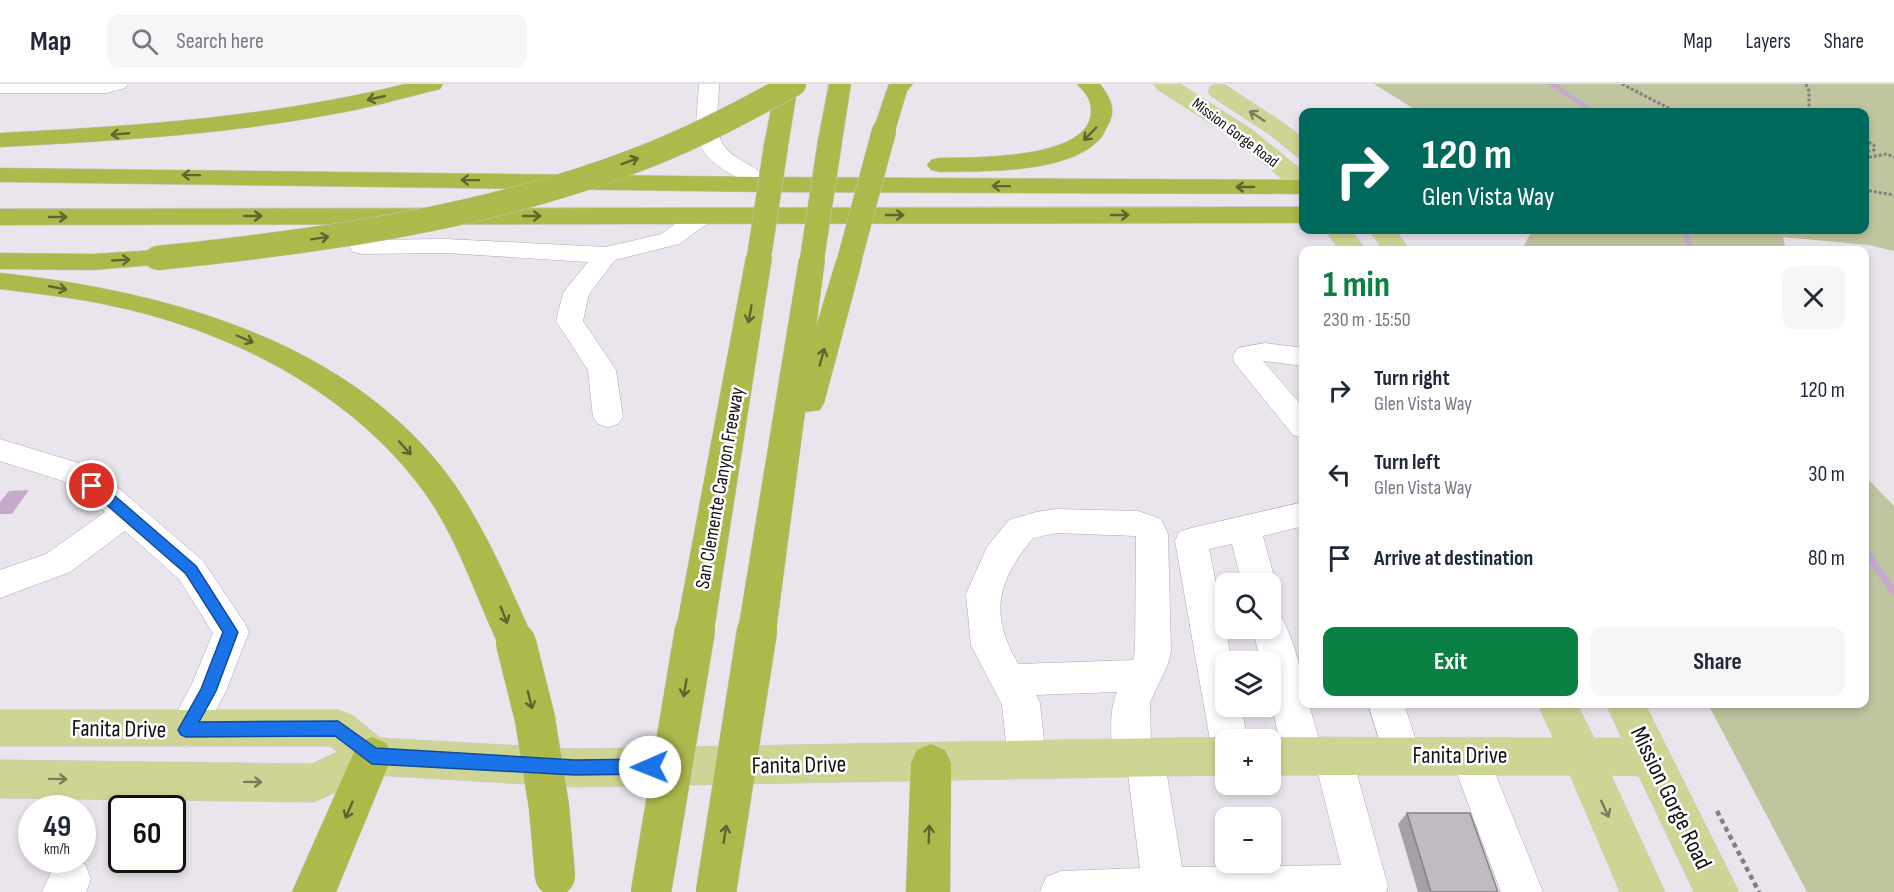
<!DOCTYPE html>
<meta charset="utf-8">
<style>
:root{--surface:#fff;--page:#f6f6f7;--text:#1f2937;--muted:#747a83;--line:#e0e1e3;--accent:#0b8043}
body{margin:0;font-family:"Sofia Sans Condensed",sans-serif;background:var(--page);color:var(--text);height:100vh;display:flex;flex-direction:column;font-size:22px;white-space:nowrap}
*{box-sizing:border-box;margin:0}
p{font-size:20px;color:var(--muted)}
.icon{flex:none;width:33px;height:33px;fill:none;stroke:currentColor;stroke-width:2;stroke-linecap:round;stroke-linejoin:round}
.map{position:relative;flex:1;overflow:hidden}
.panel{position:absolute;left:1299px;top:162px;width:570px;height:462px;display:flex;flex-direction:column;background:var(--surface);border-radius:12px;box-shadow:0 3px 9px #0003}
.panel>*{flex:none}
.top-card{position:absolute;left:1299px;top:24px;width:570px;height:126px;border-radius:12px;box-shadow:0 3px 9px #0003;background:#00695c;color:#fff;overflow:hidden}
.tools{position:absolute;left:1215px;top:489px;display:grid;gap:12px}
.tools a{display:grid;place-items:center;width:66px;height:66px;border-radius:12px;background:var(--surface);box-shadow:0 3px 9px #0003;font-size:30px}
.speed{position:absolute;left:18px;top:711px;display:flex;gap:12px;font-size:30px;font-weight:700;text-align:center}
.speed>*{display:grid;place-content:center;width:78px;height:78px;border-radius:50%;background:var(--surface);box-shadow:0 3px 9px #0003;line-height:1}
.speed small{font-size:15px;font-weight:400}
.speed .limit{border:3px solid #111;border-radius:9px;background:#fff;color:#111}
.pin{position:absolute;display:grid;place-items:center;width:51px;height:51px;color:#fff;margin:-26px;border:3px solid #fff;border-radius:50%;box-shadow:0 2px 6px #0007}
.me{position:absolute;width:66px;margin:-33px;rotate:269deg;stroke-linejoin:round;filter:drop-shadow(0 0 4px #0008)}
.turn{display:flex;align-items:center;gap:21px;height:126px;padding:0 24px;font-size:27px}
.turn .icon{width:78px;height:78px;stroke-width:2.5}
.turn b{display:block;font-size:42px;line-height:51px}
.round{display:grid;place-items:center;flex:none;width:63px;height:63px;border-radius:12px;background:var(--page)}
.summary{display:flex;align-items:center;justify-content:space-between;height:102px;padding:0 24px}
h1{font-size:36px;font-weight:700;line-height:45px;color:var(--accent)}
.primary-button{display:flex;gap:12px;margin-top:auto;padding:12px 24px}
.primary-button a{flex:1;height:69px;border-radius:12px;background:var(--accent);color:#fff;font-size:24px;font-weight:700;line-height:69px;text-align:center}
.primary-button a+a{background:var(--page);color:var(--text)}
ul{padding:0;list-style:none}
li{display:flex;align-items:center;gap:18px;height:84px;padding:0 24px}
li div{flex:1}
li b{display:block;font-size:22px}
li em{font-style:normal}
header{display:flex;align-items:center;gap:36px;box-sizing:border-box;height:84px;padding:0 30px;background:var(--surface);border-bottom:2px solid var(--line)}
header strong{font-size:28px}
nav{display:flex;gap:33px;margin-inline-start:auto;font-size:21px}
.search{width:420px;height:54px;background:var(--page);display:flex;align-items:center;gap:15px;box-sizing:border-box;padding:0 21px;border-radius:12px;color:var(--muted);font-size:22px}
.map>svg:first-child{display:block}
</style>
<header>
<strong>Map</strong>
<div class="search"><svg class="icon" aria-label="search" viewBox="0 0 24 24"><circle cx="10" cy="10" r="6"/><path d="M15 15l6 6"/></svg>Search here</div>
<nav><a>Map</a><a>Layers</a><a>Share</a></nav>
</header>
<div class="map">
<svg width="1894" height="808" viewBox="0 0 1894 808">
<rect width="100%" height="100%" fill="#eae4ec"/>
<!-- green -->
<path fill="#bfc59f" d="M1374,0H1894V167L1869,161L1783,153L1786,166H1522L1532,146H1864V28H1419Z
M1865,392L1894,422V808H1807L1708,620H1864Z"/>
<!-- water -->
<path fill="#c6aacc" d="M29,406L12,430H0V418L9,407Z"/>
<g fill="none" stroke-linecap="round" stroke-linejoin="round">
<!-- stream-far2 -->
<path stroke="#c6aacc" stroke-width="5" d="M1552,0L1593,28
M1684,146L1691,166"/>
<!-- stream-far1 -->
<path stroke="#c6aacc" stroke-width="6" d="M1864,466L1869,473"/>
<!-- stream -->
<path stroke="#c6aacc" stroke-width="8" d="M1868,471L1894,508"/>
<defs>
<path id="minor" d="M0,0H128L125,4L107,9H0Z
M699,0H719C719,27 709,56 736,73C745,79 756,83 763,92L759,97C747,100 740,95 729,89C686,63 697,42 699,0Z
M702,125L711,127L714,132L711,137L679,160L615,176L589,210L583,237L616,286L623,333L618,340L608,343L598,340L593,333L588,286L556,237L563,209L588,178L446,169L362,170L353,168L350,163L353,158L362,156L446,155L606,163L661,150L693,127Z
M1265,259L1304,264V282L1263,277L1304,324V354L1293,351L1234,278L1233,272L1238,264Z
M0,355L85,381L122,407L203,477L244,538L249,548L226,607L199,658L186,663L173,658L167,646L192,600L213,549L179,495L125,447L70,488L0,514V486L46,470L105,428L63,397L0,377Z
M1304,418V442L1263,452L1276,500L1271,510L1270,500H1242L1232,460L1209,465L1232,578H1226V622H1241L1248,656H1226V672L1215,668L1210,656L1175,457L1179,448L1191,444Z
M1056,425L1138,427L1161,435L1168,450L1171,567L1168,580L1150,618L1151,658L1159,660L1164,673L1182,783L1341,781L1317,685L1304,690L1290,685C1275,650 1270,615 1270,578H1261L1252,544H1270V529L1282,534C1295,559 1304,591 1304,620H1309L1320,659L1333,654L1347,659L1352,672L1388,802L1386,808H1040L1046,793L1061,787L1140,784L1128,690L1118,687C1110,668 1108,627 1117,608L1036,611L1040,619L1046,676L1041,689L1027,694L1013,689L1008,676L1002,621L971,561L966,510L987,463L1009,436L1036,428ZM1056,449L1136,452L1135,567L1133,576L1018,580C989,529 997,498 1033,454Z
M1368,620H1404L1421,671L1416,683L1402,689L1388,683Z
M1469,653L1483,659L1543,808H1501L1450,671L1455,659Z
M67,776L85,780L91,795L86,808H42L55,780Z"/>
<path id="major" d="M1154,0H1180L1251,45L1304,88V108L1295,106L1235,55L1157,5Z
M1219,0L1227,2L1285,40L1304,55V74L1296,72L1269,50L1211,12L1208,7L1211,2Z
M1325,146H1351L1366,166H1340Z
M1369,146H1395L1410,166H1384Z
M1538,620H1577L1594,654H1622L1606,620H1645L1739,808H1694L1639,692L1611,691L1665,808H1620L1570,691H1270V656H1265L1270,653L1553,654Z
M0,626H338L352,631L380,654L575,665L1226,653L1231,656H1226V691L575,703L375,691L314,718L0,714V676L312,680L337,668L330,662H0Z"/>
<path id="highway" d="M405,0H443L440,5C403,14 366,25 328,31C220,51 110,57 0,63V49C136,42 273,33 405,0Z
M776,0H798L788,62L784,67L776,69L768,67L764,62Z
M829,0H851L842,57L838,62L830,64L822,62L818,57Z
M889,0H913L907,7L895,47L892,52L884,54L876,52L873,47Z
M1077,0H1100C1110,13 1117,26 1108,41C1105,46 1103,53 1098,57C1064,90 984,87 939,88L931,86L927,81L931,76L939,74C971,73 1104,77 1090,19C1088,11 1082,6 1077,0Z
M0,84L767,93L1304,96V110L767,108L0,98Z
M1304,123V139L0,141V125Z
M759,165L768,167L772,173L714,546L708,557L695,561L682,557L676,546L746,173L750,167Z
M157,166L166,168L170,174L166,180L92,186L0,185V169L92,170Z
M812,167L821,169L825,175L816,243L836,177L840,171L849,169L858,171L862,177L824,319L820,326L805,328L776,547L770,558L757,562L744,558L738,547L799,175L803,169Z
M0,189C166,207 354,257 455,401C488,450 511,505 535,559L529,570L516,575L503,570C478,520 462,465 431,418C361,314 237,249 117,223C78,214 39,210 0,205Z
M372,653L386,659L392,672L336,808H292L358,659Z
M931,660L945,666L951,679L950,808H906L911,679L917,666Z"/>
</defs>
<!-- minor casing -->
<use href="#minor" stroke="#afa9b1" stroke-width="1"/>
<!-- major casing -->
<use href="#major" stroke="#c6c6c6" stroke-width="1"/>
<!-- highway casing -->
<use href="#highway" stroke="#c6c6c6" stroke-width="1"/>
<!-- path-far1 -->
<path stroke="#837e84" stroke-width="3" stroke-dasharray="3 2" stroke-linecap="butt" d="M1622,0L1676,28
M1806,0L1809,7V28
M1864,56L1874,61V66L1864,68
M1864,74L1887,70L1894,73
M1864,106L1894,111"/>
<!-- path -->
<path stroke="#837e84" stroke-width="4.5" stroke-dasharray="5 4" stroke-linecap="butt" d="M1717,727L1759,808"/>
<!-- minor -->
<use href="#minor" fill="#fff" fill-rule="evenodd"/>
<!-- major -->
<use href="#major" fill="#ced594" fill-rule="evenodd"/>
<!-- highway -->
<use href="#highway" fill="#aeb94c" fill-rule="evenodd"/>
<defs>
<path id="highway-bridge-far1" d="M759,173L776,62
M157,174C323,157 491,134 647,72C698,52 746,26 794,0
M812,175L830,57
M849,177L884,47"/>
<path id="highway-bridge" d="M516,559L535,635L549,723L555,792
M651,808L695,546
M716,808L757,547"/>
</defs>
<!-- highway-bridge-far1 casing -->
<use href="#highway-bridge-far1" stroke="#c6c6c6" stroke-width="25" stroke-linecap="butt"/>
<!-- highway-bridge casing -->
<use href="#highway-bridge" stroke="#c6c6c6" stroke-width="41" stroke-linecap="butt"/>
<!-- highway-bridge-far1 -->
<use href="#highway-bridge-far1" stroke="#aeb94c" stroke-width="24"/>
<!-- highway-bridge -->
<use href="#highway-bridge" stroke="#aeb94c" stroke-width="40"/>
</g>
<!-- wall -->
<path fill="#a5a0a7" d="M1407,729L1498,808H1418L1398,740Z"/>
<!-- building -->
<path fill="#c0bac2" stroke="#868288" stroke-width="1.5" d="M1407,729H1470L1498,808H1431Z"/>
<!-- one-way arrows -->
<defs><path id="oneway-shaft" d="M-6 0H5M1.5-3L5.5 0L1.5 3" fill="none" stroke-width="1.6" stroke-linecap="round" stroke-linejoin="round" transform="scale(1.5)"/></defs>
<g stroke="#60642f">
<use href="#oneway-shaft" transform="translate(376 14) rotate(167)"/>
<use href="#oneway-shaft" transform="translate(120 50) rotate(175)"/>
<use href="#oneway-shaft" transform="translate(1090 50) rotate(134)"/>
<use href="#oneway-shaft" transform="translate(630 77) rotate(-21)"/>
<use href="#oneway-shaft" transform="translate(191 91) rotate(-179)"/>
<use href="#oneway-shaft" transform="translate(470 96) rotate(-179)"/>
<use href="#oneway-shaft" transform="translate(1001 102) rotate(-179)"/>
<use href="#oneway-shaft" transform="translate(1245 103) rotate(180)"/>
<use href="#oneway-shaft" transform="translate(895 131)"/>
<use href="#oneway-shaft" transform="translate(1120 131)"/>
<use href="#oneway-shaft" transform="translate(253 132)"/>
<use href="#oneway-shaft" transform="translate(532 132)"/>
<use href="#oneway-shaft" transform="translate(58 133)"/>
<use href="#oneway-shaft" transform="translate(320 154) rotate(-9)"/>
<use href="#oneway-shaft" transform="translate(121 176) rotate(-3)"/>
<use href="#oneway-shaft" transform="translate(58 204) rotate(11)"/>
<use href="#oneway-shaft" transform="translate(750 230) rotate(100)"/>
<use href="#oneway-shaft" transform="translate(245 255) rotate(23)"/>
<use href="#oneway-shaft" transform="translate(822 273) rotate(-74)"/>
<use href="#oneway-shaft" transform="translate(405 364) rotate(48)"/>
<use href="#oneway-shaft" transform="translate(504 531) rotate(68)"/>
<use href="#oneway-shaft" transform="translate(685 604) rotate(100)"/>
<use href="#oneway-shaft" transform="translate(530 616) rotate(76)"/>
<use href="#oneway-shaft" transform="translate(349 726) rotate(113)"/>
<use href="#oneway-shaft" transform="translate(725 750) rotate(-81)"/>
<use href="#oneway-shaft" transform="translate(929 750) rotate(-88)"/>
</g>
<g stroke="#797c5a">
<use href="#oneway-shaft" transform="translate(1257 32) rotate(-147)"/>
<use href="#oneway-shaft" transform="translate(58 695) rotate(1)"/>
<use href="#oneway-shaft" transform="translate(253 698) rotate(1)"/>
<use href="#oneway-shaft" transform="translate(1605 725) rotate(65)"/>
</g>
<!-- route -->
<path fill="#1a73e8" stroke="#114b97" stroke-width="1.5" d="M92,397L115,412L196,482L238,548L216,607L199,638L338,637L376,664L575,676L650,675L656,677L658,683L656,688L650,690L575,691L372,680L335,652L186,653L181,651L178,646L201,605L223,548L186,490L85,402L87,399Z"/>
<g text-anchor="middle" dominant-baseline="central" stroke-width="5" stroke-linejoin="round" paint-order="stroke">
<!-- far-street labels -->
<g font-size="16" fill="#121012" stroke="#fff">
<text transform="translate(1235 49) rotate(37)">Mission Gorge Road</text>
</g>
<!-- street labels -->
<g font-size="20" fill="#121012" stroke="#fff">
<text transform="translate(720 404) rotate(-80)">San Clemente Canyon Freeway</text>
</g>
<!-- near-street labels -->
<g font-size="24" fill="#121012" stroke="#fff">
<text transform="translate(119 645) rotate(1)">Fanita Drive</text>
<text x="1460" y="671">Fanita Drive</text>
<text transform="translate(799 681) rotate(-1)">Fanita Drive</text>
<text transform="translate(1671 714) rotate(64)">Mission Gorge Road</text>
</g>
</g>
</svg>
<div class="tools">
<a><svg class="icon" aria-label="search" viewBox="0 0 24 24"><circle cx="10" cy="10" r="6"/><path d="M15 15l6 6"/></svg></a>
<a><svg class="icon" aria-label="layers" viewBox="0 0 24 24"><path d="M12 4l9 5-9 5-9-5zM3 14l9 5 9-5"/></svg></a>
<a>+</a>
<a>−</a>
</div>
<div class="speed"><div>49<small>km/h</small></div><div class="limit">60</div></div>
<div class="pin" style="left:92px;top:402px;background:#d93025"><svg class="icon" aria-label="arrive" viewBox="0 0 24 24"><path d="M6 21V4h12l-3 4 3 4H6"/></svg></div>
<svg class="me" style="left:650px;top:683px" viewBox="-20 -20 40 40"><circle r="19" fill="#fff"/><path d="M0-13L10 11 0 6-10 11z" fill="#1a73e8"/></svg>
<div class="top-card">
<div class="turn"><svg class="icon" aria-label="right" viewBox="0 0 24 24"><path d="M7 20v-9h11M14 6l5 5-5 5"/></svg><div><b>120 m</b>Glen Vista Way</div></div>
</div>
<section class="panel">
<div class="summary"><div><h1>1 min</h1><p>230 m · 15:50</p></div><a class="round"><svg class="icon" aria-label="close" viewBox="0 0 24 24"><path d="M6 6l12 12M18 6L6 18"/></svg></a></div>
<ul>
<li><svg class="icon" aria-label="right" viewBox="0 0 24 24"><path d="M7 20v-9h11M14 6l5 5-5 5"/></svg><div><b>Turn right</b><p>Glen Vista Way</p></div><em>120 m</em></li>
<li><svg class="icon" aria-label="left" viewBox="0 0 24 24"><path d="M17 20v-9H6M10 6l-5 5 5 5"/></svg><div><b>Turn left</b><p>Glen Vista Way</p></div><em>30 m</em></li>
<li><svg class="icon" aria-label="arrive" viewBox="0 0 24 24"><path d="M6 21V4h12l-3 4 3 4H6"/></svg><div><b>Arrive at destination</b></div><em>80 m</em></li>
</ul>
<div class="primary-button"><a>Exit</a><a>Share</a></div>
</section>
</div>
